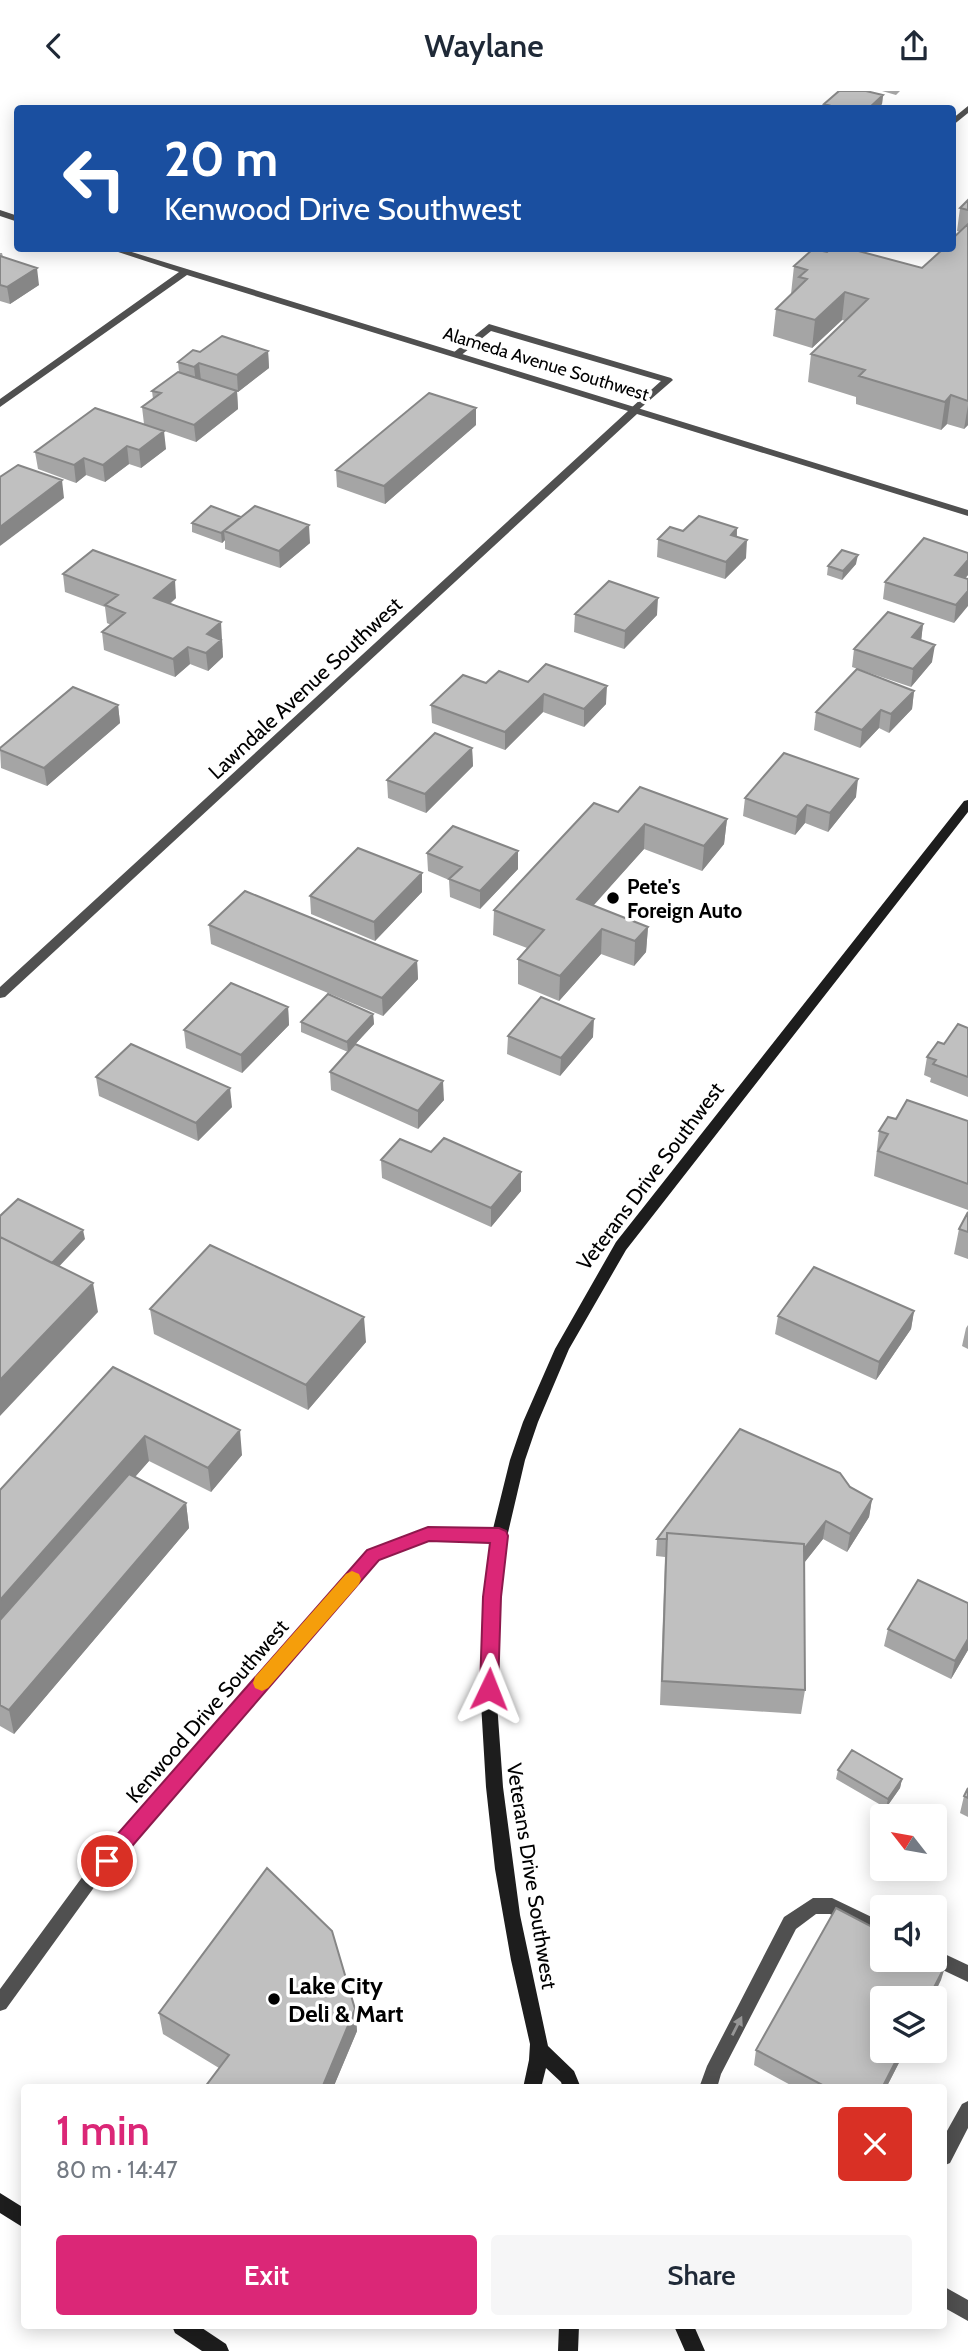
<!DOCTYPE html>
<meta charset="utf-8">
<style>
:root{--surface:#fff;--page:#f6f6f7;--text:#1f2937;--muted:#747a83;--accent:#db2777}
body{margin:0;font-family:Cabin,sans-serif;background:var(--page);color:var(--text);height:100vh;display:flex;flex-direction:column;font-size:26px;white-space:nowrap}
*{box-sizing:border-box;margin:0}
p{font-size:23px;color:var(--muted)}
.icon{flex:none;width:38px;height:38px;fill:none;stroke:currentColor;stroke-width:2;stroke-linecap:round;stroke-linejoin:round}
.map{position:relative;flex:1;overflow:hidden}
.sheet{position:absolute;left:21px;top:1993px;width:926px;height:245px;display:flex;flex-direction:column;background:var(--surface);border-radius:7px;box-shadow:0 4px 18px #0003}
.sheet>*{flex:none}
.guide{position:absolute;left:14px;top:14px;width:942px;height:147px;border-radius:7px;box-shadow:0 4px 18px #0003;background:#1a4fa0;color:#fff;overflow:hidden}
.needle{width:46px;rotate:301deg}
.fabs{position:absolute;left:870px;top:1713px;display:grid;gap:14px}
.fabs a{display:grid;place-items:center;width:77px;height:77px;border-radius:7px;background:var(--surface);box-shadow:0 4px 18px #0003;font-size:35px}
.pin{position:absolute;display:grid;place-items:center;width:60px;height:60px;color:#fff;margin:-30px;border:4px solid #fff;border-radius:50%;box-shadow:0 2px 7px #0007}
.me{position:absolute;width:77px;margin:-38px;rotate:2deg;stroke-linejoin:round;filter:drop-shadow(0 0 5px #0008)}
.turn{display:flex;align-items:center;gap:24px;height:147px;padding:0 35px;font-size:32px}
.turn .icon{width:91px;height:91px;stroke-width:2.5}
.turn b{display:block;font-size:49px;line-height:60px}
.round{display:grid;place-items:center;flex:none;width:74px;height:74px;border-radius:7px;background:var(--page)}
.overview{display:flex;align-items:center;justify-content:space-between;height:119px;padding:0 35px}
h1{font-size:42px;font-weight:600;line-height:52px;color:var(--accent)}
.button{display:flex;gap:14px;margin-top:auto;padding:14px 35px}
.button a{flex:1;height:80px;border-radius:7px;background:var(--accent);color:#fff;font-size:28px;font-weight:600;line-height:80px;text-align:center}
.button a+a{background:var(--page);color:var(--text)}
header{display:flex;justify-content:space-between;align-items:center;height:91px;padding:0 35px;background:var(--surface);font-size:32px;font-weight:600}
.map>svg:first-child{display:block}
</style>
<header><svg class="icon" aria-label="back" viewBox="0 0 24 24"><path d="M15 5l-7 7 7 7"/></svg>Waylane<svg class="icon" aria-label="share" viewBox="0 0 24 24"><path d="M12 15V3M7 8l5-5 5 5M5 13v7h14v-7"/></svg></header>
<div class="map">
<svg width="968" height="2260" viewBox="0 0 968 2260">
<rect width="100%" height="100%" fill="#fff"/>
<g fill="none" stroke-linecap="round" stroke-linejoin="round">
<!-- lane -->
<path fill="#505050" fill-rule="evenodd" d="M489,233L671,287L673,289L635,322L630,319L631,317L661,290L491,240L459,266H453V262Z
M813,1807H832L882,1831V1848L830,1823H816L796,1838L721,1983L717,1997H699L707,1975L784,1826Z
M934,1858L968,1874V1891L928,1872L927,1869H934Z
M968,2010V2037L950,2072L943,2075V2047L962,2013Z
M943,2195L968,2209V2230L943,2216Z"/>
<!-- street -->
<path fill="#505050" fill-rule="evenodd" d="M968,15V22L952,35V28Z
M0,119L18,125V131L0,125Z
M109,158H122L968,419V425L637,323L5,906L0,907V896L628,320L187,184L0,316V308L179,181Z
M428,1437L499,1439L504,1441L507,1445L504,1449L499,1451L429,1449L379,1469L95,1795L6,1918L0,1920V1898L83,1785L367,1459Z"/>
<!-- secondary -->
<path fill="#1d1d1d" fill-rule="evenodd" d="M968,709V721L626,1159L569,1258L538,1331L525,1369L507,1446L498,1529L497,1612L503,1696L520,1824L548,1955L574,1980L581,1997H563L561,1991L546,1977L541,1997H523L529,1969L530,1953L511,1869L495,1778L486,1696L481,1612L482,1529L486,1487L491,1446L510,1369L523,1331L555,1258L616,1151L964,710Z
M0,2102L24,2117V2137L0,2122Z
M172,2235H199L226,2253L229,2260H202L175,2242Z
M559,2235H579L578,2260H558Z
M674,2235H694L705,2260H685Z"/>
</g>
<!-- wall -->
<path fill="#a5a5a5" d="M882,0H900L896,4Z
M883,4L882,13L877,18H823L824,13Z
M968,109V334L964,338L947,333L941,339L856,313V306L808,291L811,263L845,230L842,229L812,257L773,245L776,218L791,203L794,175L827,161L922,177L960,141L957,140L960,117Z
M0,162H2L3,166L39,194L10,213L0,210Z
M222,245L268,260L269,277L238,301H237L238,318L196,351L144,333L142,316L153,308L152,300L178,281H179L178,271L193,259L200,261Z
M95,317L166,358L141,377L129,373L105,391L86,384L76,392L38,378L35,361Z
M476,334L385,413L337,396L336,379Z
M192,432L310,452L280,477L225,458V449L222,452L192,441Z
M737,437V446L746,467L725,488L657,466L658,448L683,440Z
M856,473L842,489L827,484L828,475Z
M63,483L176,507L170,513L222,549L223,566L208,580L190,573L175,586L104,559L102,541L111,534L107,532L105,516L65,501Z
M968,484L965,487L954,532L883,508L885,491Z
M575,523L657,524L624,558L574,541Z
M923,533L921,549L932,571L911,596L852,576L854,558Z
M528,591L606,613L584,636L543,621L505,659L432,632L431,614L486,592Z
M914,600L912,618L889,642L879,637L860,657L814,639L816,621Z
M118,614L120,632L47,695L1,677L0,657Z
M472,657L473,675L426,722L388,707L387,689Z
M856,706L828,741L805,732L795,744L743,725L745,707Z
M618,721L727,728L724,753L702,780L644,758L593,814L648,836L646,861L634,875L601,863L559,910L518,893V868L527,857L493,844L494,819Z
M427,762L518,778L480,818L450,806L449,789L428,780Z
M422,782V801L375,850L311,823L310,805Z
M209,834L417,870L418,888L383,925L211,853Z
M288,916L289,934L242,982L186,957L184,939Z
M373,923L374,933L348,961L301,941V931Z
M968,937V1006L930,991L931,987L924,984L927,966Z
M508,945L593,946L560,985L507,963Z
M330,981L444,1009L418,1038L331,999Z
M96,986L232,1016L198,1050L99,1005Z
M896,1028L968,1030V1119L874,1085L879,1040Z
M431,1061L521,1081V1100L491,1136L382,1087L381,1069Z
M968,1121V1168L954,1163L959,1138Z
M150,1218L366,1251L308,1319L154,1243Z
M914,1220L911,1238L876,1289L775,1243L778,1225Z
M968,1234V1258L962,1255L966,1237Z
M113,1276L242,1364L211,1401L149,1370L135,1386L186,1412L189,1437L14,1643L0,1635V1399Z
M850,1396L872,1408L869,1426L847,1461L823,1448L804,1472L805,1599L801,1623L660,1614L665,1466L656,1465L657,1448Z
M888,1538L968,1559L951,1588L884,1555Z
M838,1679L902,1688L900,1697L886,1717L836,1688Z
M968,1697V1726L960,1722L964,1705Z
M941,1889L882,1960H905L886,1997H796L754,1974L756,1959Z
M355,1918L357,1940L333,1997H205L219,1977L163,1943L159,1922Z"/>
<!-- shaded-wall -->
<path fill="#868686" d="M883,4L882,13L877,18H868Z
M37,177L39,194L10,213L7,196Z
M845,201L842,229L812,257L815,229Z
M268,260L269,277L238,301L237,284Z
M199,272L201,289L196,293L194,276Z
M237,300L238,318L196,351L194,334Z
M951,304L947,333L941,339L945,311Z
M968,314V334L964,338Z
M476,317V334L385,413L384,395Z
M164,340L166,358L141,377L139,359Z
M127,355L129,373L105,391L103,374Z
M84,367L86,384L76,392L74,374Z
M62,389L64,407L0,455V436Z
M241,426L224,440L225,449L222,452L221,442Z
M309,434L310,452L280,477L279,460Z
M737,437L736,455L731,444Z
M747,449L746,467L725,488L726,471Z
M858,464L856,473L842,489L843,480Z
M968,469V484L953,501L955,484Z
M175,489L176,507L155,524L154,507Z
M968,500V515L954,532L956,514Z
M658,507L657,524L624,558L625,540Z
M221,531L223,566L208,580L206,562L207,543Z
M923,533L921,551L912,546Z
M935,554L932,571L911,596L913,578Z
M188,556L190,573L175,586L173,568Z
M607,595L606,613L584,636V618Z
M914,600L912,618L889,642L891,623Z
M544,603L543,621L505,659V641Z
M118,614L120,632L47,695L44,677Z
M881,619L879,637L860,657L862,639Z
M472,657L473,675L426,722L425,703Z
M858,688L856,706L828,741L830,722Z
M807,714L805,732L795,744L797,726Z
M727,728L724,753L702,780L704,755Z
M645,733L644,758L577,833V808Z
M518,760V778L480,818V800Z
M422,782V801L375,850L374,831Z
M648,836L646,861L634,875L635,850Z
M602,838L601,863L559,910L560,885Z
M417,870L418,888L383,925L382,907Z
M288,916L289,934L242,982L241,964Z
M373,923L374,933L348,961L347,951Z
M594,928L593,946L560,985L561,967Z
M443,990L444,1009L418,1038V1020Z
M230,997L232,1016L198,1050L196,1032Z
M521,1081V1100L491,1136V1117Z
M83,1139L85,1148L53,1182L51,1172Z
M93,1192L98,1221L0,1325V1289Z
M914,1220L911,1238L876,1289L879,1271Z
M364,1226L366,1251L308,1319L306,1294Z
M240,1339L242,1364L211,1401L208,1377Z
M145,1345L149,1370L0,1539V1509Z
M872,1408L869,1426L847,1461L850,1443Z
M186,1412L189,1437L14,1643L9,1619Z
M826,1430L823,1448L800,1477L803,1459Z
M968,1548V1559L951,1588L955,1570Z
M902,1688L900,1697L886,1717L888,1708Z
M946,1873L941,1889L932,1908H928Z
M355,1918L357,1940L333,1997H322Z
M901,1960H905L886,1997H882Z"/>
<!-- building -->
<path fill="#c0c0c0" stroke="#868686" stroke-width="2" d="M839,0H866L883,4L868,18H842L824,13Z
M968,109V119L960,117Z
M968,133V310L951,304L945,311L859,285L865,279L811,263L868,208L845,201L815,229L776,218L807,188L799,186L807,179L794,175L813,158L827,161L830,158H851L922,177L943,158H952V148Z
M0,165L37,177L7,196L0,194Z
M222,245L268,260L237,284L199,272L194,276L178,271L193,259L200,261Z
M178,281L237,300L194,334L142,316L161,302L152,300Z
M429,302L476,317L384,395L336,379Z
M95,317L164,340L139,359L127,355L103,374L84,367L74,374L35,361Z
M18,374L62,389L0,436V386Z
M211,415L241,426L221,442L192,432Z
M255,415L309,434L279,460L224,440Z
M699,425L737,437L731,444L747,449L726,471L658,448L670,436L683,440Z
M924,447L968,462V469L955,484L968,488V500L956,514L885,491Z
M93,459L175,489L154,507L221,531L207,543L221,549L206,562L188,556L173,568L102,541L125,522L105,514L118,504L63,483Z
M842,459L858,464L843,480L828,475Z
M609,490L658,507L625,540L575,523Z
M888,521L923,533L912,546L935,554L913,578L854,558Z
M546,573L607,595L584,618L544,603L505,641L431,614L463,584L486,592L499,580L528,591Z
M857,578L914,600L891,623L881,619L862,639L816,621Z
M73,596L118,614L44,677L0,659V657Z
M435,642L472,657L425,703L387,689Z
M784,662L858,688L830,722L807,714L797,726L745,707Z
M640,696L727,728L704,755L645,733L577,808L648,836L635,850L602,838L560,885L518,868L544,839L494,819L594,712L618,721Z
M453,735L518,760L480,800L449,788L462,776L427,762Z
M358,757L422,782L374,831L310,805Z
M245,800L417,870L382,907L209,834Z
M231,892L288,916L241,964L184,939Z
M328,903L373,923L347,951L301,931Z
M541,906L594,928L561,967L508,945Z
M958,933L968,937V986L933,973L936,969L927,966L938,951L944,953Z
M131,953L230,997L196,1032L96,986Z
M355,953L443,990L418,1020L330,981Z
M907,1009L968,1030V1093L878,1060L888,1043L879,1040L888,1026L896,1028Z
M444,1047L521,1081L491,1117L381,1069L400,1048L431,1061Z
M18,1108L83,1139L52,1172L0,1146V1125Z
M968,1121V1141L959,1138Z
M0,1146L93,1192L0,1289Z
M210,1154L364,1226L306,1294L150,1218Z
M814,1176L914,1220L879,1271L778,1225Z
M113,1276L240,1339L208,1377L145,1345L0,1509V1399Z
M740,1338L840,1382L850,1396L872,1408L850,1443L826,1430L804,1458V1453L667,1442V1448H657Z
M129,1383L186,1412L9,1619L0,1614V1529Z
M667,1442L804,1453L805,1599L662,1590Z
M918,1489L968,1512V1548L955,1570L888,1538Z
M852,1659L902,1688L888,1708L838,1679Z
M968,1697V1707L964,1705Z
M267,1777L332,1840L355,1918L322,1997H206L205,1996L229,1964L159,1922Z
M836,1817L882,1841V1869H934V1868L946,1873L928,1908H882V1960H901L882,1997H828L756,1959Z"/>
<!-- one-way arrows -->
<defs><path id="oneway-solid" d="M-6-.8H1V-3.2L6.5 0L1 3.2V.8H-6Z" transform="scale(1.75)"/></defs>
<use fill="#969696" href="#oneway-solid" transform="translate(737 1935) rotate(-63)"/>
<!-- route -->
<path fill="#db2777" stroke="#8e194d" stroke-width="2" d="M428,1436L499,1437L506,1440L508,1445L501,1506L498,1598L495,1604L489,1606L482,1604L480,1598L483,1506L490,1452L429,1450L379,1469L114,1776L107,1778L100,1776L97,1770L100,1763L367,1459Z"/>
<!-- slow -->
<path fill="#f59e0b" d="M352,1480L359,1483L361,1488L359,1493L268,1597L262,1600L255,1597L253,1592L255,1586L346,1483Z"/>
<!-- markers -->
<g fill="#000" stroke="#fff" stroke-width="2.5">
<circle cx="613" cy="807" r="7"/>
<circle cx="274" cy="1908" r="7"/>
</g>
<g text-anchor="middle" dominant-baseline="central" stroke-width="7" stroke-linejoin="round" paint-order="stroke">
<!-- far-street labels -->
<g font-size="18" fill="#000" stroke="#fff">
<text transform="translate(546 273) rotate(17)">Alameda Avenue Southwest</text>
</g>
<!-- street labels -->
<g font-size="21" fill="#000" stroke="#fff">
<text transform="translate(305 597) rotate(-43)">Lawndale Avenue Southwest</text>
<text transform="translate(650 1085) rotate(-53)">Veterans Drive Southwest</text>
<text transform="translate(207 1620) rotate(-49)">Kenwood Drive Southwest</text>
<text transform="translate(532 1785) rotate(81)">Veterans Drive Southwest</text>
</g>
<!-- poi labels -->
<g font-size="21" font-weight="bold" fill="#000" stroke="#fff" text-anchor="start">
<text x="627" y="795">Pete's<tspan x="627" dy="24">Foreign Auto</tspan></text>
</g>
<!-- near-poi labels -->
<g font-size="24" font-weight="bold" fill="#000" stroke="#fff" text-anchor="start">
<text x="288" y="1894">Lake City<tspan x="288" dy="28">Deli &amp; Mart</tspan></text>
</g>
</g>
</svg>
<div class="fabs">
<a><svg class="needle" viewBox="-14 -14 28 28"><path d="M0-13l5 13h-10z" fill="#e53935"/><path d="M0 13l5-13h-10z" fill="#747a83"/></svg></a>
<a><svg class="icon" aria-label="sound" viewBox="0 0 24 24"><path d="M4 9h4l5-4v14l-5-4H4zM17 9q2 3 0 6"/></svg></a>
<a><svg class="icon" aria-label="layers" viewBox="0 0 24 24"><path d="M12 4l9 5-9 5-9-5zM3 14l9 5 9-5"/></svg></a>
</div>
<div class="pin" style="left:107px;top:1770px;background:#d93025"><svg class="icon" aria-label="arrive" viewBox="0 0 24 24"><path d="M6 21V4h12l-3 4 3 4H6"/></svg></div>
<svg class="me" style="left:489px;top:1598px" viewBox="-20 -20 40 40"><path d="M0-17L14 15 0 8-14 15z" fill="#db2777" stroke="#fff" stroke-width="4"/></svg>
<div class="guide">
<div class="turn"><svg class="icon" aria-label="left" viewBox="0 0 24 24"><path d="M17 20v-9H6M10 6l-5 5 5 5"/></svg><div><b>20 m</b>Kenwood Drive Southwest</div></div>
</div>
<section class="sheet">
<div class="overview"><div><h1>1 min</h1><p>80 m · 14:47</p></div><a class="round" style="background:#d93025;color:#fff"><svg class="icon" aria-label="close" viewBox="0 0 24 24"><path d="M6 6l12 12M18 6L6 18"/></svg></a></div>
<div class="button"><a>Exit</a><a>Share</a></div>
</section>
</div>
